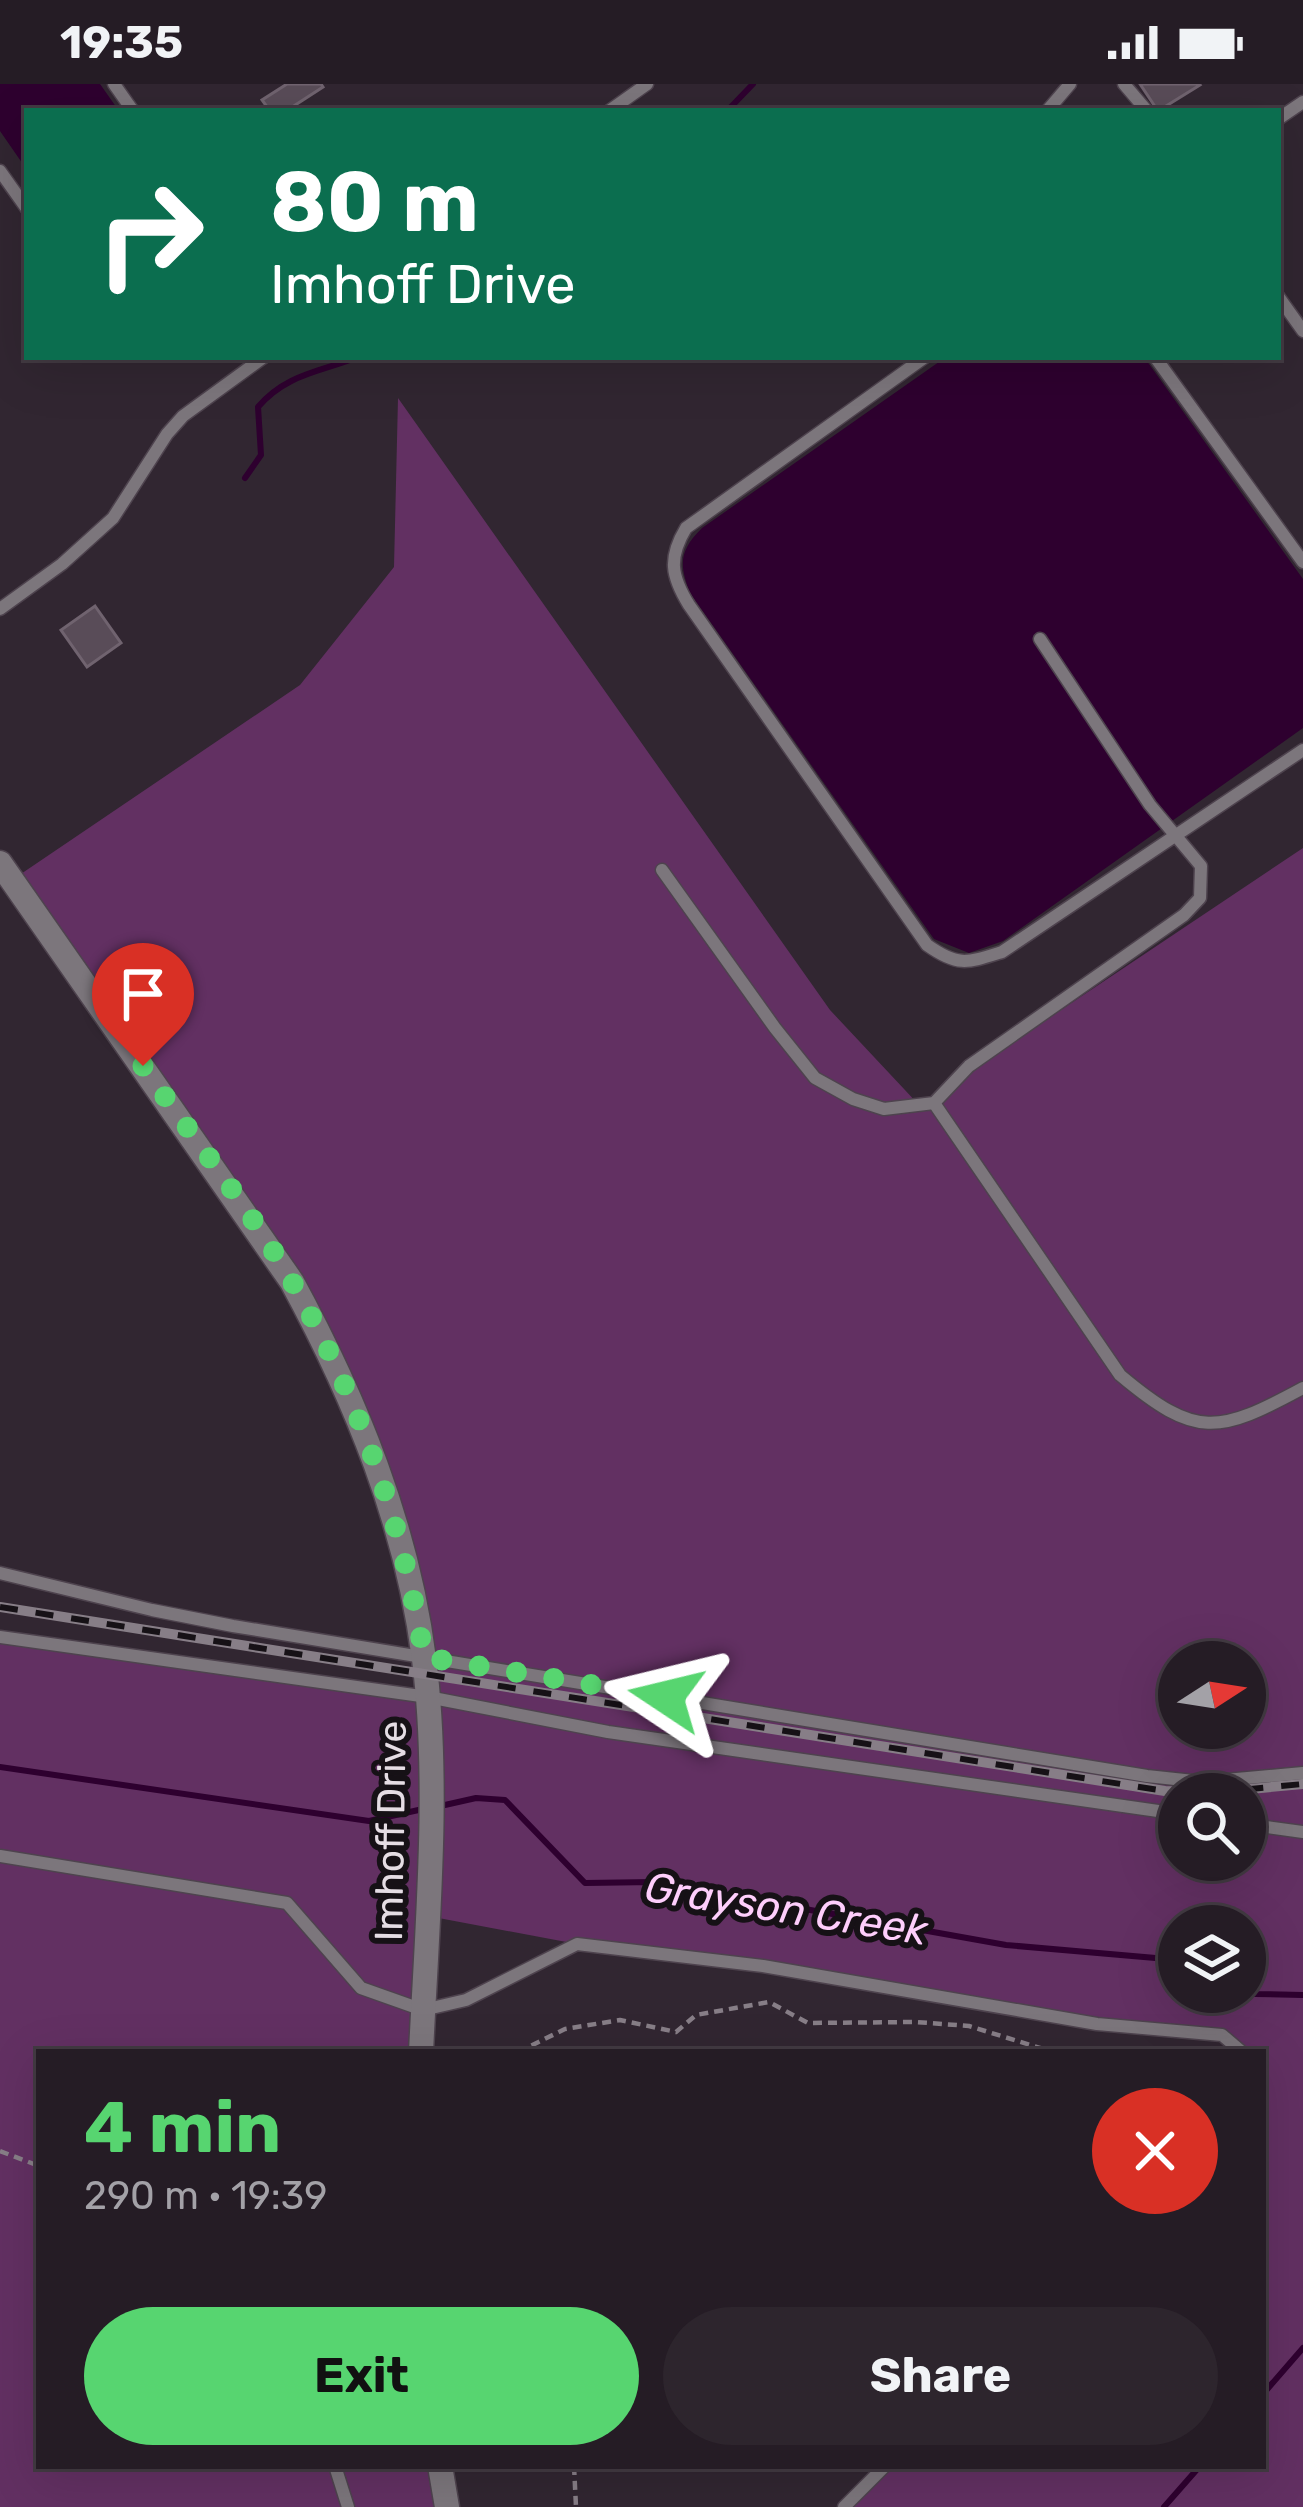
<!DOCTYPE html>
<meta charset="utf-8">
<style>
:root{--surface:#251c25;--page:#2d252d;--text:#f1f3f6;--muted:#a3a1a7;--line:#423a42;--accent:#57d570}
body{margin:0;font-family:Rubik,sans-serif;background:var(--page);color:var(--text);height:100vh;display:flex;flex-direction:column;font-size:45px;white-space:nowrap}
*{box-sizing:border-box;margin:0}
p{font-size:39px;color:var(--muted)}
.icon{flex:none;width:66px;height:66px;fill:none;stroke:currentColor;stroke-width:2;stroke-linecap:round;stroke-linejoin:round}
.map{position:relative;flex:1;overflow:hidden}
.details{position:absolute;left:36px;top:1965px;width:1230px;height:420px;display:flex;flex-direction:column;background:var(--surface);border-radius:0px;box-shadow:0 12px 48px #0002,0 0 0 3px var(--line)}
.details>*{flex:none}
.top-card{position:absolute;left:24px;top:24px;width:1257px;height:252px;border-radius:0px;box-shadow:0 12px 48px #0002,0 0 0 3px var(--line);background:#0b6e4f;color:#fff;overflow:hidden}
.needle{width:78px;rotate:78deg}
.controls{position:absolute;left:1158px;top:1557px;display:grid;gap:24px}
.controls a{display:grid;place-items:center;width:108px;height:108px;border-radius:50%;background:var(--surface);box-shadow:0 12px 48px #0002,0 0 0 3px var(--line);font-size:60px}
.pin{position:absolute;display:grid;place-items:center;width:102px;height:102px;color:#fff;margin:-123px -51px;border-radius:50% 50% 50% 0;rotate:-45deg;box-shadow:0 0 12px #0007}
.pin .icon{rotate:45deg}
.me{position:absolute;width:132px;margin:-66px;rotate:280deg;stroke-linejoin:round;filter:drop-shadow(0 0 9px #0008)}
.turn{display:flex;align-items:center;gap:42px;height:252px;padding:0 48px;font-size:54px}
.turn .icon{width:156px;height:156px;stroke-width:2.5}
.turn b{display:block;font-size:84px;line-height:102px}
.round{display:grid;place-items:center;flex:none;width:126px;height:126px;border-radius:63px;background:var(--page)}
.overview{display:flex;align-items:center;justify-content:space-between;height:204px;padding:0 48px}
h1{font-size:72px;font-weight:700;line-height:90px;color:var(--accent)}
.primary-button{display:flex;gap:24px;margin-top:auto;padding:24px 48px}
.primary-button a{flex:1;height:138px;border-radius:72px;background:var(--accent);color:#111;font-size:48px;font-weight:700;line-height:138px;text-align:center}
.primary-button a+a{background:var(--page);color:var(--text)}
.status{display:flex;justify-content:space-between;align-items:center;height:84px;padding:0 60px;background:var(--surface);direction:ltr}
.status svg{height:33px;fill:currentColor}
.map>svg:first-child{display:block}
</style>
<div class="status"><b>19:35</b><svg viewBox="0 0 49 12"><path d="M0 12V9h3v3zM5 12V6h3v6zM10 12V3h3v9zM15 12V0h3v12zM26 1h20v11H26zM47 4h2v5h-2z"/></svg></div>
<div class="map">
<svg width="1303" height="2423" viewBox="0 0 1303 2423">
<rect width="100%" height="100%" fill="#312631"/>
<!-- green -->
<path fill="#623062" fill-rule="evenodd" d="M398,314L830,926L919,1021L1303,764V2423H850L885,2382H1263V1968H1242L1222,1951L1096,1940L763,1882L577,1860L428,1832L421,1968H39V2382H440L447,2423H0V1551L427,1612L424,1573L331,1269L12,796L300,601L394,483ZM1179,1578H1245V1644H1179ZM1179,1710H1245V1776H1179ZM1179,1842H1245V1908H1179Z"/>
<!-- water -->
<path fill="#2e002f" d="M0,0H100L119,27H27V86L0,47Z
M946,273H1144L1303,495V644L1003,857L969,869L934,855L690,509C679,480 679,467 702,444Z"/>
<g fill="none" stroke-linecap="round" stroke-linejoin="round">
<!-- stream -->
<path stroke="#2e002f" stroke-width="6" d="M727,27L753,0
M245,394L261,371L258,323C286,290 320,288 358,273
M0,1683L369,1737L423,1725
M436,1723L476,1714L505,1716L585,1799L654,1798L1006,1861L1167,1875L1179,1880
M1245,1906L1255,1910L1303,1911
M1263,2310L1303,2264
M1164,2423L1200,2382"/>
</g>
<!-- building -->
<path fill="#594c58" stroke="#70636f" stroke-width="3" d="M287,0H321L323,3L286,27H270L262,16Z
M1140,0H1199L1200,1L1158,27Z
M95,522L121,559L87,583L61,546Z"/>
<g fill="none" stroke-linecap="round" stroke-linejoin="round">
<defs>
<path id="service" d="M114,0L133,27
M1124,0L1147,27
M609,27L647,0
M1047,27L1070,0
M1278,35L1303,18
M0,87L27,125
M1278,212L1303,247
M925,273L686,444C668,474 671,492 689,521L927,861C958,883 967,879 1002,868L1303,666
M1155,273L1303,478
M0,525L62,480L113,434L167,350L183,332L264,273
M662,786L775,944L815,994L853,1015L884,1025L934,1019L1120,1291C1196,1355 1218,1350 1303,1304
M934,1019L969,982L1184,831L1200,814L1201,782L1150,721L1040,555
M0,1489L152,1526L233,1542L1147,1692L1203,1698L1303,1689
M0,1553L428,1613L608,1648L1179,1730
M1245,1740L1303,1748
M0,1772L287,1819L361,1904L423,1926L466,1916L577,1860L763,1882L1097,1940L1222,1951L1242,1968
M335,2382L348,2423
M844,2423L885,2382"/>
<path id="tertiary" d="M0,779L292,1198C356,1316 407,1441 424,1575C440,1700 427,1842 421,1968
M440,2382L447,2423"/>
</defs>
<!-- service casing -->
<use href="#service" stroke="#4e434e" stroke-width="15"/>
<!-- tertiary casing -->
<use href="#tertiary" stroke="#4e434e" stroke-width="27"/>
<!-- path -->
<path stroke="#877e87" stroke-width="4.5" stroke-dasharray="9 6" stroke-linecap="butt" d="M518,1968L565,1945L620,1936L676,1948L696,1931L769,1918L808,1939L916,1938L969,1942L1053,1968
M0,2067L39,2082
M574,2382L576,2423"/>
<!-- service -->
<use href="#service" stroke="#7c767c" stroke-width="12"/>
<!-- tertiary -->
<use href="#tertiary" stroke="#7c767c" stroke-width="24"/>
<defs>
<path id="rail" d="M0,1523L1165,1707L1207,1709L1303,1700"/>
</defs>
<!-- rail casing -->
<use href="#rail" stroke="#877e87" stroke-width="10"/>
<!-- rail -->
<use href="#rail" stroke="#161116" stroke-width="6" stroke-dasharray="18" stroke-linecap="butt"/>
</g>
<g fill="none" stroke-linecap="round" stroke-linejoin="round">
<!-- route -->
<path stroke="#57d570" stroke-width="21" stroke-dasharray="0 37.8" d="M143,982C194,1054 250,1125 294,1201C360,1316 403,1442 424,1573L666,1613"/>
</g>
<g text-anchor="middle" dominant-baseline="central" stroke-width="12" stroke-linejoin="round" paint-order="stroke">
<!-- street labels -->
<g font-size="39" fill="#e5dde4" stroke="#161116">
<text transform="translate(391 1747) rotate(-89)">Imhoff Drive</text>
</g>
<!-- water labels -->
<g font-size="42" font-style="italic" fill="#fecefc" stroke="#161116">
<text transform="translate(786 1825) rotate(9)">Grayson Creek</text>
</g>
</g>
</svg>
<div class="controls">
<a><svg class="needle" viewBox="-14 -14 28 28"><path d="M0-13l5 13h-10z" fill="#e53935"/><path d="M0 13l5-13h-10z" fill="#a3a1a7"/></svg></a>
<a><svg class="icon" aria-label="search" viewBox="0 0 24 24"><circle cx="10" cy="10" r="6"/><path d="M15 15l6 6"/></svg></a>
<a><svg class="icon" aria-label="layers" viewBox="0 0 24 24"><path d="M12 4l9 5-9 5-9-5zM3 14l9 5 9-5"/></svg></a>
</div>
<div class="pin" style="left:143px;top:982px;background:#d93025"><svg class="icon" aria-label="arrive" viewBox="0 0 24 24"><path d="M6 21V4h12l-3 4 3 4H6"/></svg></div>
<svg class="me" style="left:666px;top:1613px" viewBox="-20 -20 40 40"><path d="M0-17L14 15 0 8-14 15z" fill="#57d570" stroke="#fff" stroke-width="4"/></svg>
<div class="top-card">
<div class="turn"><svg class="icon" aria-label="right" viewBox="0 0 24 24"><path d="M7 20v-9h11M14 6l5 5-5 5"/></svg><div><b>80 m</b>Imhoff Drive</div></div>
</div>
<section class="details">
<div class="overview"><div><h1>4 min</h1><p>290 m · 19:39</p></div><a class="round" style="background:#d93025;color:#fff"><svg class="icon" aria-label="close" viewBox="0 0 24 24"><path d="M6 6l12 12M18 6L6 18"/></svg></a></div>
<div class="primary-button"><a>Exit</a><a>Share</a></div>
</section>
</div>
